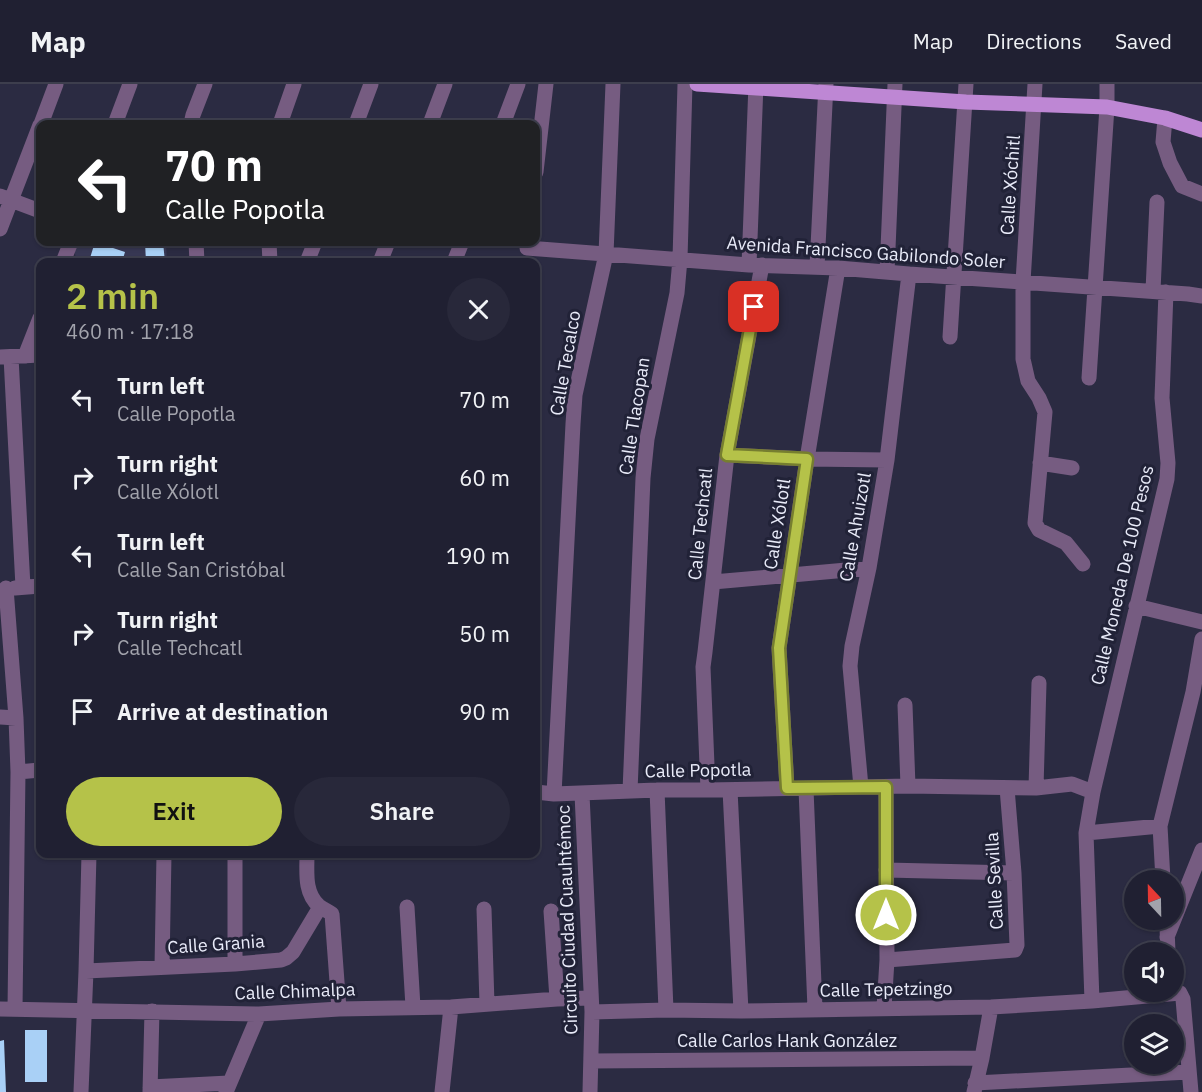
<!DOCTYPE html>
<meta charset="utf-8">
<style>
:root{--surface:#202032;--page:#28283a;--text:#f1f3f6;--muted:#a2a3ac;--line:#3d3e4d;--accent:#b5c249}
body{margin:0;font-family:"IBM Plex Sans",sans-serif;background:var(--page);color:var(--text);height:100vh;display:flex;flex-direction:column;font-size:22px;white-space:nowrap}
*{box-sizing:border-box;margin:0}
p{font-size:20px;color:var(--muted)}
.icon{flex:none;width:33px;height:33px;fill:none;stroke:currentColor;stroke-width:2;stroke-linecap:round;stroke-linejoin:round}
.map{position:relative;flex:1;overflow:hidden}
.details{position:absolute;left:36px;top:174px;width:504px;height:600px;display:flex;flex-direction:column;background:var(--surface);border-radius:12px;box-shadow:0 2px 4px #0004,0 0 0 2px var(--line)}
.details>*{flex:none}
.banner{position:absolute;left:36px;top:36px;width:504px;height:126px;border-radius:12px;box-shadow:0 2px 4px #0004,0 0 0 2px var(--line);background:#202124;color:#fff;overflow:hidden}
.needle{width:39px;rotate:338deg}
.buttons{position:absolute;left:1124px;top:786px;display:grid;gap:12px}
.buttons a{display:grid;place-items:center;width:60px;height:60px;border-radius:50%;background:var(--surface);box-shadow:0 2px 4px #0004,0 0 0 2px var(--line);font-size:30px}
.pin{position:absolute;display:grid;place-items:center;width:51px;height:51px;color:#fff;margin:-26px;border-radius:12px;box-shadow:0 3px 9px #0006}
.me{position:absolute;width:66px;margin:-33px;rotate:0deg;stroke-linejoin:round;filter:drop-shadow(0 0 4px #0008)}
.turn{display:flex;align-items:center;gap:21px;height:126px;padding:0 30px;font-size:27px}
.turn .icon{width:78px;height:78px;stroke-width:2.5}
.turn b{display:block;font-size:42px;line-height:51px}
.round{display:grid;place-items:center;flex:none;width:63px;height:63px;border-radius:32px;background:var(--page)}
.overview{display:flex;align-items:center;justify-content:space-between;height:102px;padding:0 30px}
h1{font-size:36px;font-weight:600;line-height:45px;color:var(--accent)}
.button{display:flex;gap:12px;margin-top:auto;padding:12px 30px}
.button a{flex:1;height:69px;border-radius:36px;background:var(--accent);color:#111;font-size:24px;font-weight:600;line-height:69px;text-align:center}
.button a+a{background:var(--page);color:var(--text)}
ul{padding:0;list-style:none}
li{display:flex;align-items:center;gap:18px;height:78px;padding:0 30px}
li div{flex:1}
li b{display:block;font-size:22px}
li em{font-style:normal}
header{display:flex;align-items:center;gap:36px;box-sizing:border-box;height:84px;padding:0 30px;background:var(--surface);border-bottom:2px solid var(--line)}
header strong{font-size:28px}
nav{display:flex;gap:33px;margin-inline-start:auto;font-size:21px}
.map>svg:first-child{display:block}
</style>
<header>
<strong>Map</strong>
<nav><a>Map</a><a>Directions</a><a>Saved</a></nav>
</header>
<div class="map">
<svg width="1202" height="1008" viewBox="0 0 1202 1008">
<rect width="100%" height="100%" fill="#2b2b42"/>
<!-- built -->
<path fill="#373753" d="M75,158H166L167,178H76L74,161Z"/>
<!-- building -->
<path fill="#a9d0f6" d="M95,158L125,168L122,178H104L90,174Z
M145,158H163L165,178H146Z
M25,946H47V998H25Z
M4,956L6,1008H0V957Z"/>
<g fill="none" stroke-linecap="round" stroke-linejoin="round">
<!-- minor -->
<path stroke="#765c81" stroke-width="15" d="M1035,0L1023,198V275L1028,297L1039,314L1045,328L1035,439L1039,446L1066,459L1083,480
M1165,34L1163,58L1170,79L1182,102L1202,110
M41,40L56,0
M115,40L130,0
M191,40L193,31L205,0
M280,40L294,0
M356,40L371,0
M430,40L445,0
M503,40L518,0
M536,88L546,0
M0,112L40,127
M0,145L40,41
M196,158L197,178
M269,158L270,178
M527,164L749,181L838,184L909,190L1188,210L1202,212
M63,178L71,158
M307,178L315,158
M380,178L388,158
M454,178L462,158
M749,181L756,0
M817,183L826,0
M887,188L895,0
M1153,207L1157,118
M950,253L966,0
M25,272L40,234
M0,273L40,271
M11,273L23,503
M1089,294L1107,23V0
M727,371L807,375L887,376
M1040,379L1072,384
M713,498L869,484
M6,504L16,634L18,688L15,925
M15,504L40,502
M1136,522L1202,538
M905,621L908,702
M0,633L16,634
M18,688L40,686
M861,703L850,582L852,562L869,484L887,376L909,190
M787,704L779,564L807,375L838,184
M1036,704L1039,599
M806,705L815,925
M657,706L666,926
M708,706L703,583L705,568L727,371L762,181
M730,706L741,927
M630,707L643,394L647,355L677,209L680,175L685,0
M536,708L554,710L657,706H708L908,702L1036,704L1072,700L1093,708
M554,710L573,340L575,311L606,170L613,0
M582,710L592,928L590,1008
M1086,749L1160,742
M307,770C307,788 304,809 319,822C323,825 328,827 332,830L339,925
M886,786L1014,789
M1163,796L1160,742L1193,608L1202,555
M407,823L413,923
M484,825L487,920
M551,827L557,915
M1167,844L1168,868
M1167,853L1202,766
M887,876L1015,866L1017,861L1014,789L1007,704
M235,880V770
M162,883L164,770
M86,887L235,880L281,876L286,874L293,868L320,823
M1092,917L1086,749L1093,708L1167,395L1168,379L1162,314L1166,208
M884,924L887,876L886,703
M0,925L259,930L339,925L451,923L557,915L591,914
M592,928L666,926L741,927L991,923L1092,917L1180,909L1183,915L1191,1008
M591,977L982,974
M975,999L1189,988
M150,1003L229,999
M81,1008L86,887L89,770
M150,1008L152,927
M226,1008L259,930
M442,1008L451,923
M974,1008L982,974L991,923"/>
<!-- major -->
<path stroke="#be87d4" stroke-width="15" d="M697,0L966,18L1107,23L1165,34L1202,46"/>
</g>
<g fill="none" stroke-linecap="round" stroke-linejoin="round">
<defs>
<path id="route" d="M754,223L727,371L807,375L779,564L787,704L886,703V831"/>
</defs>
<!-- route casing -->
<use href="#route" stroke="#767e2f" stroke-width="15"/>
<!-- route -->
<use href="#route" stroke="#b5c249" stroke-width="10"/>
</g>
<g text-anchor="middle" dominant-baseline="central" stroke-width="6" stroke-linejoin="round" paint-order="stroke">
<!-- street labels -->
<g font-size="18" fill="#e9ebf9" stroke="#212237">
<text transform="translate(1010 101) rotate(-86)">Calle Xóchitl</text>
<text transform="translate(866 168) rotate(4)">Avenida Francisco Gabilondo Soler</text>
<text transform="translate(565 279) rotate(-80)">Calle Tecalco</text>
<text transform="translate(634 332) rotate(-81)">Calle Tlacopan</text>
<text transform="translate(700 440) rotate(-84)">Calle Techcatl</text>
<text transform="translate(777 440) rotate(-81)">Calle Xólotl</text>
<text transform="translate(855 443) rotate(-80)">Calle Ahuizotl</text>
<text transform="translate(1122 491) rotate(-77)">Calle Moneda De 100 Pesos</text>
<text transform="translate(698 686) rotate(-1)">Calle Popotla</text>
<text transform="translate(994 797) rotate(-93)">Calle Sevilla</text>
<text transform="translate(567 836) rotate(-92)">Circuito Ciudad Cuauhtémoc</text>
<text transform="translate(216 860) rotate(-4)">Calle Grania</text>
<text transform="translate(886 905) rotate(-1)">Calle Tepetzingo</text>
<text transform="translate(295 907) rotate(-2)">Calle Chimalpa</text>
<text x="787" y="956">Calle Carlos Hank González</text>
</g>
</g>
</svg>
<div class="buttons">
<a><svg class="needle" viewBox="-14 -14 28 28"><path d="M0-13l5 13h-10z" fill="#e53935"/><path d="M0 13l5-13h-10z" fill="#a2a3ac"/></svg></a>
<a><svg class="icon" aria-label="sound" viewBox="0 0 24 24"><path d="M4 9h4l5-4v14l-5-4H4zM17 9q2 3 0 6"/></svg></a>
<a><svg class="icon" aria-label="layers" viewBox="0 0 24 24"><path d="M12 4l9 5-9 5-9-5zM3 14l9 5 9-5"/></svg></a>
</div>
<div class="pin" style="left:754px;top:223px;background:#d93025"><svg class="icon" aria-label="arrive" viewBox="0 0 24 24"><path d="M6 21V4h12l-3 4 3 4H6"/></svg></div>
<svg class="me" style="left:886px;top:831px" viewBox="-20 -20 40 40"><circle r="17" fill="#b5c249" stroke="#fff" stroke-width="3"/><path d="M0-11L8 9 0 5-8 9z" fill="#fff"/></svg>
<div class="banner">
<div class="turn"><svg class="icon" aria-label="left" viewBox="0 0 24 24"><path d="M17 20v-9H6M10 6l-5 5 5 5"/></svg><div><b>70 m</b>Calle Popotla</div></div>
</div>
<section class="details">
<div class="overview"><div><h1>2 min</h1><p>460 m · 17:18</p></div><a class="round"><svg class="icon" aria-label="close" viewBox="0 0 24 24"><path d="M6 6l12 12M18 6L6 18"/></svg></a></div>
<ul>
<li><svg class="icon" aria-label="left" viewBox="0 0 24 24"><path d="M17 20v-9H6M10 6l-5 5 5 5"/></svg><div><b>Turn left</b><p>Calle Popotla</p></div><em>70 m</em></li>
<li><svg class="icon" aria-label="right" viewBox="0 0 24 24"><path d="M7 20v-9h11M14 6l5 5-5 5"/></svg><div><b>Turn right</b><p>Calle Xólotl</p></div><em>60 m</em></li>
<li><svg class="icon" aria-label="left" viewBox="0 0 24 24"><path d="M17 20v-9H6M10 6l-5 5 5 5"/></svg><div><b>Turn left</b><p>Calle San Cristóbal</p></div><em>190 m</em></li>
<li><svg class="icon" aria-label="right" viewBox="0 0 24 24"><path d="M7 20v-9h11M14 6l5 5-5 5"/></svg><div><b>Turn right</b><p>Calle Techcatl</p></div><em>50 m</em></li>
<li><svg class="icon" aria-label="arrive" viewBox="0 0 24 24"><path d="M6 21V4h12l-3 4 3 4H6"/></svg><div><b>Arrive at destination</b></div><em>90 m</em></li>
</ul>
<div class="button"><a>Exit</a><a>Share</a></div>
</section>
</div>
